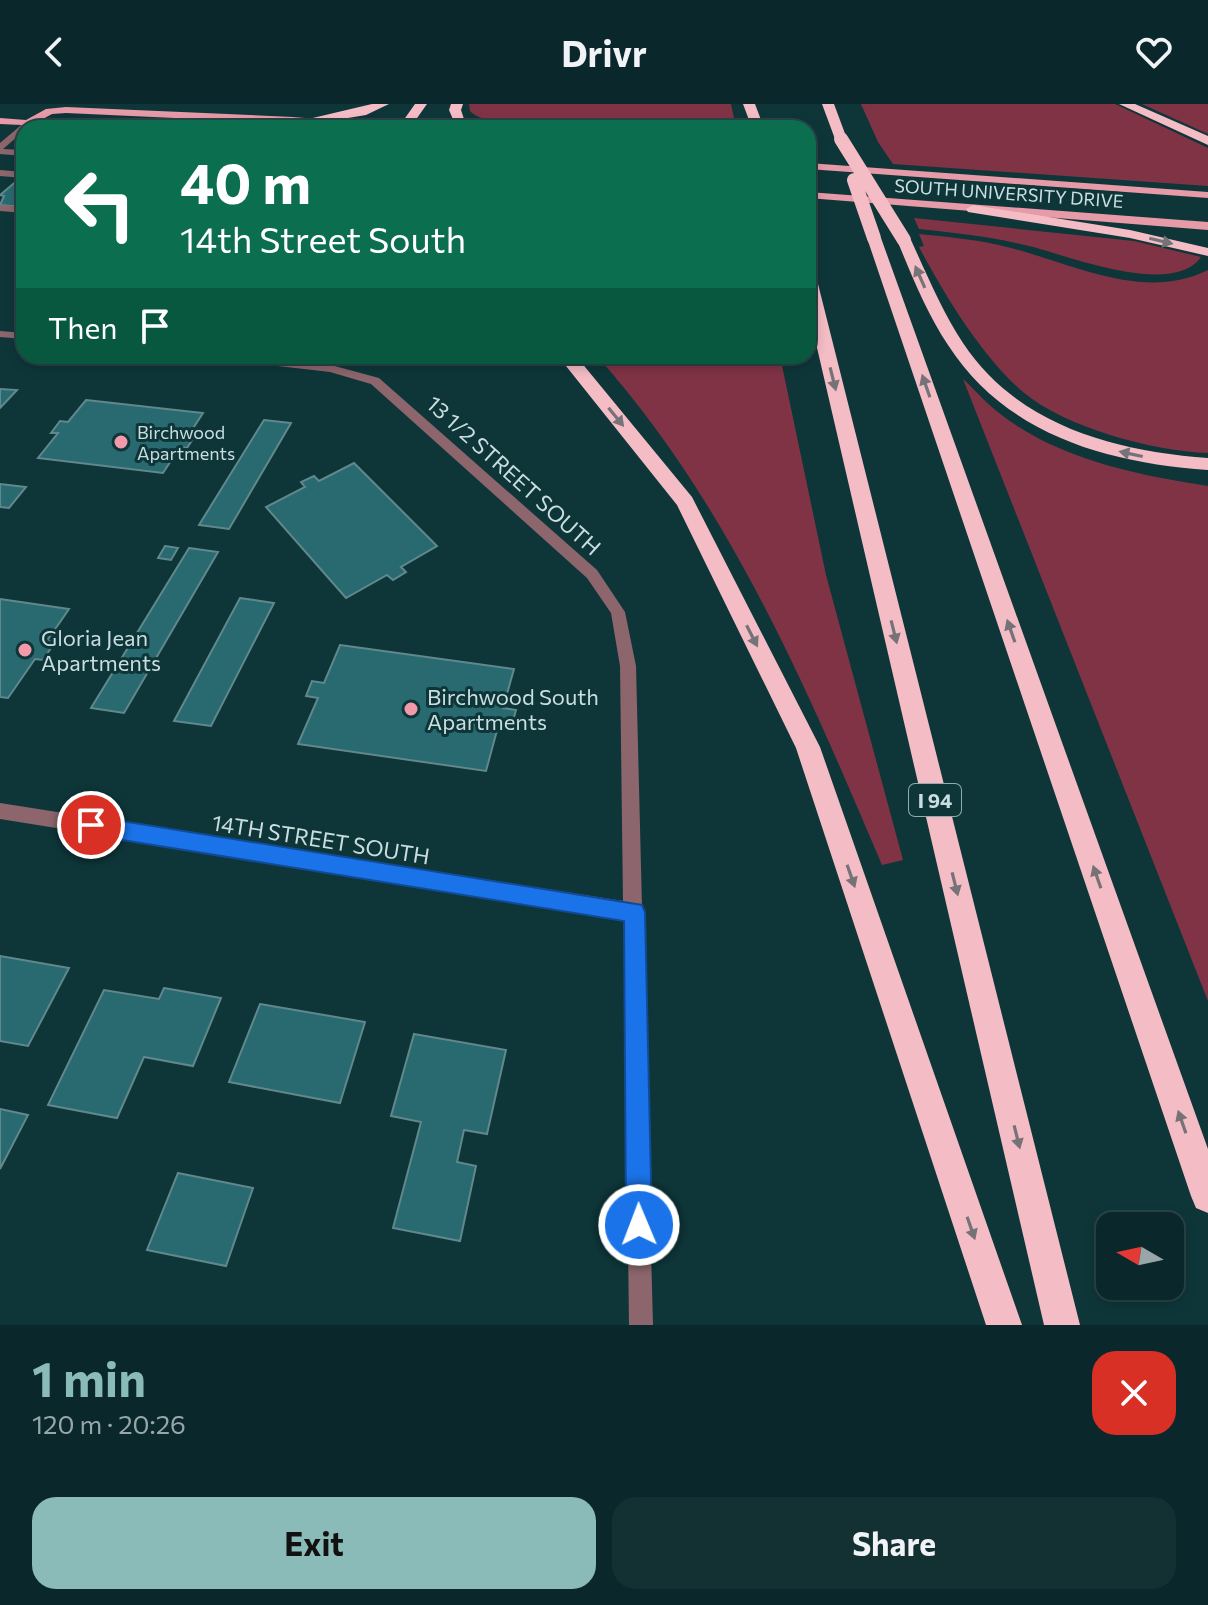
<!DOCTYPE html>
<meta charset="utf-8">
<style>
:root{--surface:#0a282b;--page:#133033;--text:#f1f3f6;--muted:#99a6a9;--line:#2a4447;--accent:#8bbbb9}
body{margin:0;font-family:Commissioner,sans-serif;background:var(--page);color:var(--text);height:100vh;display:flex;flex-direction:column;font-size:30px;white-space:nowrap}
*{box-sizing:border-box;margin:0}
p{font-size:26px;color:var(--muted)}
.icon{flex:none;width:44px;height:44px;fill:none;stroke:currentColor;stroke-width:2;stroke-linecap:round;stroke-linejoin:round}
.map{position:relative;height:1221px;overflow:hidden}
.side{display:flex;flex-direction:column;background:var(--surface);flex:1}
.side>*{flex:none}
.banner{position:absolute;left:16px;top:16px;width:800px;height:244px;border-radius:24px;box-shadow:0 4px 12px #0003,0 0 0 2px var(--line);background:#0b6e4f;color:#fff;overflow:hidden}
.needle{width:52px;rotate:279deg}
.buttons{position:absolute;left:1096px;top:1108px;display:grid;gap:16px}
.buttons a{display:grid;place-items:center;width:88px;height:88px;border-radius:16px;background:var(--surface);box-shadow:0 4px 12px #0003,0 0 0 2px var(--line);font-size:40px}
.pin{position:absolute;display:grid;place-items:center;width:68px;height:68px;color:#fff;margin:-34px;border:4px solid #fff;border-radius:50%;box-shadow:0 2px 8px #0007}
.me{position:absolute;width:88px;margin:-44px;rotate:359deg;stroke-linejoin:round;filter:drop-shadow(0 0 6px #0008)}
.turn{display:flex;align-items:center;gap:28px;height:168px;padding:0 32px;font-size:36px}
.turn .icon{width:104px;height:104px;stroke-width:2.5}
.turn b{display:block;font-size:56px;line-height:68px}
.then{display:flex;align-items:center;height:76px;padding:0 32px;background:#0003;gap:16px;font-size:30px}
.round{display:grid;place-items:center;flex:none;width:84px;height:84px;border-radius:24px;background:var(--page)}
.head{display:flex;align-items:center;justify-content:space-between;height:136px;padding:0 32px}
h1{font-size:48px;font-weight:700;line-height:60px;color:var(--accent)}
.button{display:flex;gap:16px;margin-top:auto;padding:16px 32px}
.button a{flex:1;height:92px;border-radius:24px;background:var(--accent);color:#111;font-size:32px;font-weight:700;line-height:92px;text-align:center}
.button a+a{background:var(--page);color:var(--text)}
header{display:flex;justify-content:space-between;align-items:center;height:104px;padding:0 32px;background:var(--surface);font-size:36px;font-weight:700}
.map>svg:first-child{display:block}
</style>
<header><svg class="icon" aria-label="back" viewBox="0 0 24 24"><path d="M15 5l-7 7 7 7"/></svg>Drivr<svg class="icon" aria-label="heart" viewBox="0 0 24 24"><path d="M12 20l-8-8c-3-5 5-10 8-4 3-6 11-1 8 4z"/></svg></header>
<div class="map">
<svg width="1208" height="1221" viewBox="0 0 1208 1221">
<rect width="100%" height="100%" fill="#0e3639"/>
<!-- green -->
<path fill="#803345" d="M469,0H731L736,24C692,24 492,34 470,7Z
M861,0H1115L1208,44V82L893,60L878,38Z
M1142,0H1208V30Z
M914,114L1134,137L1201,153C1172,194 1067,151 1029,142C993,133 956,129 919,125Z
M919,130C950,133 981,136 1011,144C1073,160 1145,198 1208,166V349C1153,347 1066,324 1023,288C982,253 944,190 919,143L924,142Z
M597,252H780L826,471L903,756L882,761C806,582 728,399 597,252Z
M963,275C975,286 986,299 999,309C1057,355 1137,371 1208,382V897Z"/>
<!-- building -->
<path fill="#286a70" stroke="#61888c" stroke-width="2" d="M19,75H24V103L0,101L4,92L0,91Z
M0,285L17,286L0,304Z
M86,296L203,309L188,332H195L187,344L180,343L163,369L38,354L58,329H51L60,317L68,318Z
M264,316L291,319L229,425L199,421Z
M354,359L437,442L401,463L406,468L393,476L387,471L346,494L266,403L305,383L301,378L314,372L319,377Z
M0,380L26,383L9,404L0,403Z
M165,442L178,444L171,456L158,454Z
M189,444L218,448L124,609L91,604Z
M240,494L274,499L211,622L174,617Z
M0,495L69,505L47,537L55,538L43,556L35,555L8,594L0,593Z
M340,541L514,565L503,604L516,606L512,621L499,619L486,667L298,640L318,594L306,592L312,577L324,579Z
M0,852L69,864L28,942L0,937Z
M164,884L221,894L193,962L144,953L117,1014L48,1001L104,886L159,895Z
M260,900L365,918L340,999L229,978Z
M414,930L506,946L487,1030L464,1026L457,1058L476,1062L460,1137L393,1124L421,1018L391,1012Z
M0,1005L28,1011L0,1065Z
M178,1069L253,1084L226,1162L147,1146Z"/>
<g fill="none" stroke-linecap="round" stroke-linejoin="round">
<!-- lane -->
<path fill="#8c666c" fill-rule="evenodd" d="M26,17L33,19L24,24V27L3,45L24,46V52L0,50V39Z
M0,66L24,68V74L0,72Z
M0,101L24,103V109L0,107Z"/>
<!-- street -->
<path fill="#8c666c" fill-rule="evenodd" d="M0,227L24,229V235L0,233Z
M210,252H246L331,261L379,274L597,466L625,508L636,562L642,803L644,808L642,813L653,1221H629L624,815L0,715V699L623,797L620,562L611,509L587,474L371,280L330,268L216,255Z"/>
<!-- primary -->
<path fill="#e79aa7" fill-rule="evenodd" d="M66,3L293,13L385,21L390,24L66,9L52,10L39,17L86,24L0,20V14L26,16L46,5Z
M808,59L1208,88V94L808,65Z
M808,88L1208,118V126L808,94Z"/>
<!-- highway -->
<path fill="#f4bcc4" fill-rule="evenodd" d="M372,0H389L366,11L306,21L300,17Z
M415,0H427L410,24H398Z
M451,0H463L461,6L464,15L482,24H465L455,20L449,6Z
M743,0H755L764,24H752Z
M822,0H834L847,35L846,38L835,35Z
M1119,0H1135L1208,32V41Z
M973,101L1130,126L1208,144V152L1130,134L968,108L966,105Z
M874,130L881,134L1208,1045V1109L1196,1104L1191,1092L867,134Z
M904,132L911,136C927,171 942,207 963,239C1018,322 1115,347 1208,354V366C1107,359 1006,331 948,241C926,208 912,172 897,136Z
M808,167L816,172L1080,1221H1044L808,205Z
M558,252H576L692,393L820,643L1022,1221H986L796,644L677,401Z"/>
<!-- highway-bridge -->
<path stroke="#f4bcc4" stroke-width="14" d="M841,35L904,136
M854,76L874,134"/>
</g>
<!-- one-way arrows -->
<defs><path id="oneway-solid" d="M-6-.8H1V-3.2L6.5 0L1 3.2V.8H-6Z" transform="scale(2)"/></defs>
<g fill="#757278">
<use href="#oneway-solid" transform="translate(1161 137) rotate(13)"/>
<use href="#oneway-solid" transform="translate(920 173) rotate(-114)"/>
<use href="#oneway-solid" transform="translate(833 275) rotate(76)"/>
<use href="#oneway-solid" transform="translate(926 282) rotate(-109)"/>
<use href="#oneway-solid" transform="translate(616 313) rotate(51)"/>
<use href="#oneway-solid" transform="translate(1131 350) rotate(-168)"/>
<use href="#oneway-solid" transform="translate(1011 527) rotate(-109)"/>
<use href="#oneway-solid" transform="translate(894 528) rotate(76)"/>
<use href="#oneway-solid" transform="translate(752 532) rotate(63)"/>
<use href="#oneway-solid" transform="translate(851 772) rotate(71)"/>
<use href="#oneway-solid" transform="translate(1097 773) rotate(-109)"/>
<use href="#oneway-solid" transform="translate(955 780) rotate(76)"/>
<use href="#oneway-solid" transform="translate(1182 1018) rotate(-109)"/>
<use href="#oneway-solid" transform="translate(1017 1033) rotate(76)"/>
<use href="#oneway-solid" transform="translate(971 1124) rotate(71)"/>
</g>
<!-- route -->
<path fill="#1a73e8" stroke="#114b97" stroke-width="2" d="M91,712L642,801L645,808L652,1121L648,1130L639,1134L630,1130L626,1121L624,817L91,731L84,728L81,721L84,715Z"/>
<!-- markers -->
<g fill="#f39aaa" stroke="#0e3639" stroke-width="3">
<circle cx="121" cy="338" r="8"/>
<circle cx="25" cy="546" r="8"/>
<circle cx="411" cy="605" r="8"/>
</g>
<g text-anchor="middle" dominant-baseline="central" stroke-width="6" stroke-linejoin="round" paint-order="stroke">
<!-- far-street labels -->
<g font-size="18" fill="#cadee0" stroke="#0e3639">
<text transform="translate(1009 89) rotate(4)">SOUTH UNIVERSITY DRIVE</text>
</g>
<!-- far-poi labels -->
<g font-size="18" fill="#cadee0" stroke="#0e3639" text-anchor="start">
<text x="137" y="328">Birchwood<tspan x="137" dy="21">Apartments</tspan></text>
</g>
<!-- shield labels -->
<rect fill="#0e3639" stroke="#92acae" stroke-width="2" x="909" y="680" width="52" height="32" rx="6"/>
<g font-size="20" font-weight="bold" fill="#cadee0">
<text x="935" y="696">I 94</text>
</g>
<!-- street labels -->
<g font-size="22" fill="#cadee0" stroke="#0e3639">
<text transform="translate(514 371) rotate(42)">13 1/2 STREET SOUTH</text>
<text transform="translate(321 735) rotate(9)">14TH STREET SOUTH</text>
</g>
<!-- poi labels -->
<g font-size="22" fill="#cadee0" stroke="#0e3639" text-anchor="start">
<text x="41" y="533">Gloria Jean<tspan x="41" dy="25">Apartments</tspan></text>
<text x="427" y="592">Birchwood South<tspan x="427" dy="25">Apartments</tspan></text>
</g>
</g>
</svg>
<div class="buttons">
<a><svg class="needle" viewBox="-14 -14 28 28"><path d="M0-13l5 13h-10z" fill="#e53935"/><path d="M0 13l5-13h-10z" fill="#99a6a9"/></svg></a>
</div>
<div class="pin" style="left:91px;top:721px;background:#d93025"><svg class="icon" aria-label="arrive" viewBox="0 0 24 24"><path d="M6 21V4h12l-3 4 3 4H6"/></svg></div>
<svg class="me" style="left:639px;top:1121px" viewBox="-20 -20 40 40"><circle r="17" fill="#1a73e8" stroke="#fff" stroke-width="3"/><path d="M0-11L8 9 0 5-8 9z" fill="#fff"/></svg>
<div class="banner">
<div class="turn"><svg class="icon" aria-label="left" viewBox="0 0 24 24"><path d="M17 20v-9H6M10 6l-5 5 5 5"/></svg><div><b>40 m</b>14th Street South</div></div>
<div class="then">Then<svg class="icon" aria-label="arrive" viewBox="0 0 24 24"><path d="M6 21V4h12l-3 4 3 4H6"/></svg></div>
</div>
</div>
<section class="side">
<div class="head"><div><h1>1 min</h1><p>120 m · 20:26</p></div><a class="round" style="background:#d93025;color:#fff"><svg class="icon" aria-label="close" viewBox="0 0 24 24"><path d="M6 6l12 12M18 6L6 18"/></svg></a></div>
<div class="button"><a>Exit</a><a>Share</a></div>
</section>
